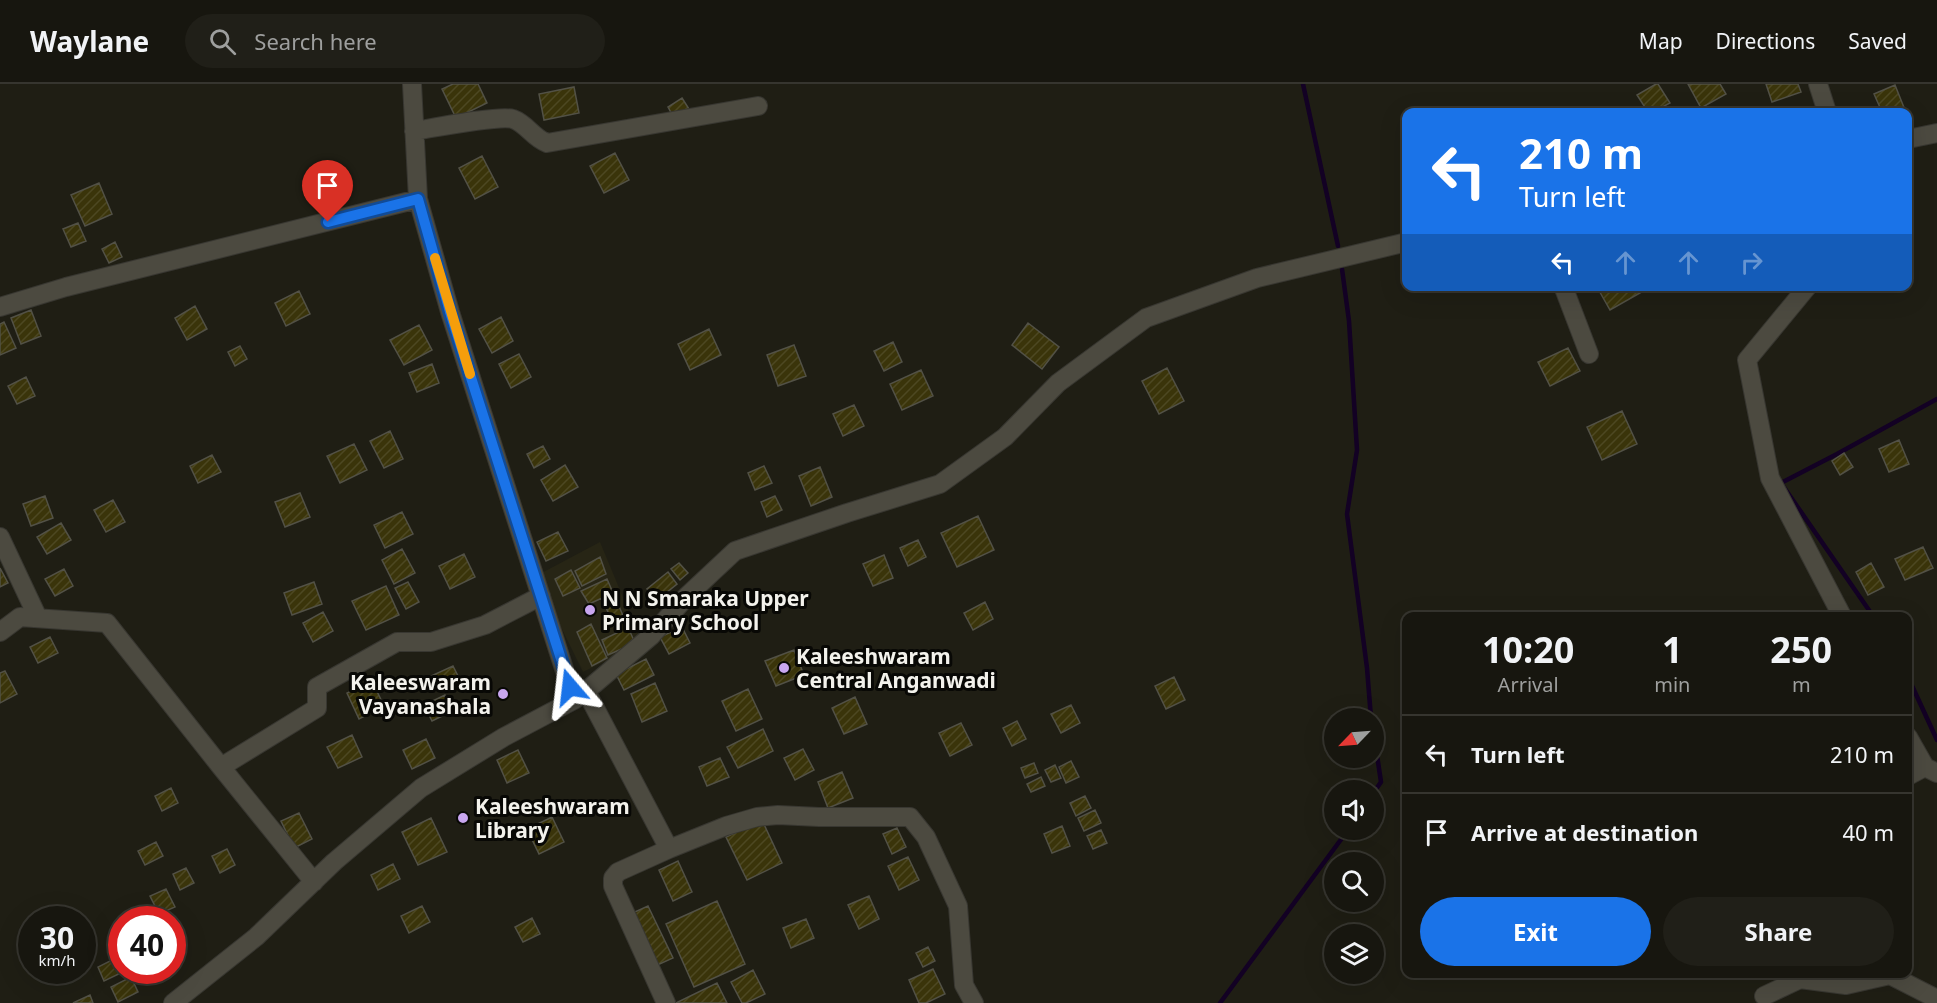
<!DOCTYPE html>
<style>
:root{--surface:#17160f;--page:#201f18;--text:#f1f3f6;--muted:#9e9f9e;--line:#36352f;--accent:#1a73e8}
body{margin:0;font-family:"Noto Sans",sans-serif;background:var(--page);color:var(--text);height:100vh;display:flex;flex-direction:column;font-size:22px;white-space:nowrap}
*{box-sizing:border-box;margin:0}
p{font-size:20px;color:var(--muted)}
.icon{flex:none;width:33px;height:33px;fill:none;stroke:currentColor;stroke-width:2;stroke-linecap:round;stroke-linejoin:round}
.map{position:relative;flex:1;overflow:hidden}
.panel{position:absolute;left:1402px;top:528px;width:510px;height:366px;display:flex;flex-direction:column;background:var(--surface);border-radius:12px;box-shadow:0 6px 24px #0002,0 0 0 2px var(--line)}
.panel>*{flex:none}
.top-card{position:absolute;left:1402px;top:24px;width:510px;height:183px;border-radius:12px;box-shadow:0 6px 24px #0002,0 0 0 2px var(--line);background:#1a73e8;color:#fff;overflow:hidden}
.needle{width:39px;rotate:245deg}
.controls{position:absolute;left:1324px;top:624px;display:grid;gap:12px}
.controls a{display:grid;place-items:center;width:60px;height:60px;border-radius:50%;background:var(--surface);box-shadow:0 6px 24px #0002,0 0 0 2px var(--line);font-size:30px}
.speed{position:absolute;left:18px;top:822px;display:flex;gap:12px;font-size:30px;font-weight:700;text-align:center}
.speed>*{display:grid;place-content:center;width:78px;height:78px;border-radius:50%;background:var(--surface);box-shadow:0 6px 24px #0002,0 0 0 2px var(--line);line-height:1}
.speed small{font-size:15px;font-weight:400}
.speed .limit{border:9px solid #d22;background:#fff;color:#111}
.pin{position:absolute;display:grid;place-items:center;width:51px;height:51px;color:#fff;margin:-62px -26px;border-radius:50% 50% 50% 0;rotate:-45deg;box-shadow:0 0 6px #0007}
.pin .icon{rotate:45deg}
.me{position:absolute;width:66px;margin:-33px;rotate:343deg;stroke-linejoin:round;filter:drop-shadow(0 0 4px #0008)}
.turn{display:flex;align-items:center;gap:21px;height:126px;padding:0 18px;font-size:27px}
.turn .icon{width:78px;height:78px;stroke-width:2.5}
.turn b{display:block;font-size:42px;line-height:51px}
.lanes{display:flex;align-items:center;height:57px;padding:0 18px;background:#0003;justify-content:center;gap:30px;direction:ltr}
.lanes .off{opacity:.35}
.eta{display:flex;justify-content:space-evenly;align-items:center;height:102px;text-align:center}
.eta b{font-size:36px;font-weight:700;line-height:42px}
.button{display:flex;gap:12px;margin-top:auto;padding:12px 18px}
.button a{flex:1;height:69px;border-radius:36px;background:var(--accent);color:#fff;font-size:24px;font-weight:700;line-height:69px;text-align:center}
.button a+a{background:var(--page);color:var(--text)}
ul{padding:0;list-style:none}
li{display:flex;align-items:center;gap:18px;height:78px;padding:0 18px;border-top:2px solid var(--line)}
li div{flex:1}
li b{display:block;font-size:22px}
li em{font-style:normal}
header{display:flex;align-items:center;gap:36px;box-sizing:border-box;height:84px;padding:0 30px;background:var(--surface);border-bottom:2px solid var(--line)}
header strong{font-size:28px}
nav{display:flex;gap:33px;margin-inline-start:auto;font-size:21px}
.search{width:420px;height:54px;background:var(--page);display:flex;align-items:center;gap:15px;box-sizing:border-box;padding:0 21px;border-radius:33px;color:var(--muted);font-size:22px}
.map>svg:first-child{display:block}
</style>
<header>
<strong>Waylane</strong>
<div class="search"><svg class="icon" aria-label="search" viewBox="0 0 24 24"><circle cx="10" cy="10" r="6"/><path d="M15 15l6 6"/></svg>Search here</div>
<nav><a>Map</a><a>Directions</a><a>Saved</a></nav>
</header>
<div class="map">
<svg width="1937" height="919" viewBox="0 0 1937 919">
<defs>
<pattern id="building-hatch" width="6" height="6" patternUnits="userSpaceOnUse" patternTransform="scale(1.5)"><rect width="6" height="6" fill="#3a340a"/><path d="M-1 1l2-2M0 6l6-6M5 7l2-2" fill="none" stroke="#4d4822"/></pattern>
</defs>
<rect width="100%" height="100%" fill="#1f1e14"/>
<!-- built -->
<path fill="#272515" d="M600,458L642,559L583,588L536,492Z"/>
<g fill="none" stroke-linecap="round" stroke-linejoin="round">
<!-- stream -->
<path stroke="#130124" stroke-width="4.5" d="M1303,0L1338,162
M1342,185L1349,237L1357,366L1347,430L1367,584L1371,634
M1873,532L1781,399L1837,370L1937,315
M1908,593L1937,656
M1374,651L1381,698L1374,708
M1220,919L1348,746"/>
</g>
<!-- building -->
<path fill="url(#building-hatch)" stroke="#525146" stroke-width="1.5" d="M453,0H478L487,19L456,34L442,5Z
M1656,0H1658L1670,19L1653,28H1648L1637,11Z
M1688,0H1720L1726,10L1701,24Z
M1766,0H1798L1801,8L1772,18Z
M1895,1L1905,26L1899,28H1882L1874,10Z
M574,3L579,29L544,36L539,10Z
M682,14L689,25L674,34L668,23Z
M615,69L629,96L604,109L590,82Z
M482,72L498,103L475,115L459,84Z
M99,99L112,130L85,142L71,111Z
M78,139L86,157L71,163L63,145Z
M115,158L122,173L109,179L102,165Z
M1645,202L1647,205L1610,226L1597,203Z
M299,207L310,230L286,242L275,219Z
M195,222L207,245L187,256L175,234Z
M31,226L41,252L21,260L11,234Z
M501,233L513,257L492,269L479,245Z
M4,238L16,264L0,271V240Z
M1028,239L1059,263L1042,285L1012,261Z
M419,241L432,266L404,281L390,256Z
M709,245L721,271L690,286L678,260Z
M893,258L902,278L884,287L874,267Z
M794,261L806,292L778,302L767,271Z
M240,262L247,275L235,282L228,268Z
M1568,264L1580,287L1550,302L1538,278Z
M519,270L531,293L511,304L499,280Z
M432,280L439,299L417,308L409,289Z
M1167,284L1184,317L1159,330L1142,297Z
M921,286L933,312L902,326L890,300Z
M26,293L35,312L17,320L8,302Z
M854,321L864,342L843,352L833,330Z
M1622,327L1637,360L1602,376L1587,343Z
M390,347L403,375L384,384L370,357Z
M1899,356L1909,380L1889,388L1879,365Z
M354,360L367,386L340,399L327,372Z
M543,362L550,375L534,384L527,370Z
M1844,369L1853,383L1840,391L1832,377Z
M212,371L221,388L198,399L190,382Z
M565,381L578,403L553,417L541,396Z
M764,382L772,399L755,406L748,389Z
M820,383L832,413L811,422L799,392Z
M300,409L310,433L285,443L275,418Z
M45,412L53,434L31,442L23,420Z
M775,412L782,426L767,433L761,418Z
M113,416L125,438L106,448L94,426Z
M402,428L413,450L385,464L374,441Z
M978,432L994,466L957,483L941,449Z
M61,439L71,456L47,470L37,453Z
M558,448L568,467L546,477L537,458Z
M918,456L926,473L908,482L900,464Z
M1923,463L1933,484L1905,496L1895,475Z
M402,465L415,489L394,500L382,476Z
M464,470L475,493L450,505L439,482Z
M884,471L893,494L873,502L863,480Z
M600,473L606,490L582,502L575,487Z
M679,479L688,489L680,496L671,485Z
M1871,479L1884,503L1868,511L1856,488Z
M0,484L8,499L0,503Z
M64,485L73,502L55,512L45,495Z
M571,486L580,504L563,512L555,495Z
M668,488L677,500L656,517L647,505Z
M607,495L635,559L608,571L602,556L617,549L602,514L589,520L581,507Z
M314,498L322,520L292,531L284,509Z
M408,498L419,518L406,525L395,504Z
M386,502L399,531L366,546L352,517Z
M985,518L993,535L973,546L964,529Z
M323,528L333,547L313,558L303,539Z
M591,540L607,574L592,582L577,548Z
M682,543L690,559L669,570L660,553Z
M50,553L58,569L38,579L30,563Z
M794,566L804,591L776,602L765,577Z
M646,575L654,591L624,606L616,590Z
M453,582L460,596L438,606L431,592Z
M5,587L17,610L0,619V589Z
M1174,593L1185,616L1166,625L1155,602Z
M372,597L384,622L359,635L347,609Z
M655,599L667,627L642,638L631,610Z
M748,605L762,635L736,647L722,617Z
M445,611L453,627L432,637L424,621Z
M855,613L867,640L844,650L832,624Z
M1071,621L1080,639L1061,649L1051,630Z
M1017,637L1026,655L1012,662L1003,644Z
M961,639L972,661L950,672L939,649Z
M763,645L773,667L738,684L727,663Z
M352,651L362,673L338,684L327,663Z
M426,655L435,674L412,685L403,666Z
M803,665L814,686L795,696L784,674Z
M518,666L529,689L507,699L497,676Z
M720,674L729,693L707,702L699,683Z
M1071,677L1079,693L1066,699L1059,683Z
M1034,679L1038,689L1025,694L1021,684Z
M1055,681L1061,694L1051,698L1045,686Z
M842,688L853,714L828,724L818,698Z
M1041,693L1045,702L1031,708L1027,700Z
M171,704L178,719L162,727L155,712Z
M1085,712L1091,724L1076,732L1070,719Z
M1095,726L1101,739L1084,747L1078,734Z
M299,729L312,755L294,764L281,737Z
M552,733L564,758L539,770L527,745Z
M431,734L447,768L418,781L402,748Z
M762,736L782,779L747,796L726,753Z
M1062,742L1070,762L1052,769L1044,750Z
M897,744L906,763L892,770L883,750Z
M1101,746L1107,759L1093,765L1087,752Z
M156,758L163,772L145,781L138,767Z
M227,765L235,781L220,789L212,772Z
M908,773L919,796L899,806L888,782Z
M678,777L692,808L673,817L659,786Z
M393,780L400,795L378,806L371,791Z
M186,784L194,799L180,806L173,790Z
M166,805L175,823L159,830L150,812Z
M869,812L879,835L859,845L848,821Z
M717,817L745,880L694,903L666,840Z
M422,822L430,838L409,849L401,832Z
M648,822L673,874L653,883L628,831Z
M532,834L540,850L523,858L515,843Z
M806,835L814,854L791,864L783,844Z
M928,863L935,877L923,883L916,869Z
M116,874L123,888L104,897L98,883Z
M933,885L945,910L926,919H919L909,896Z
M753,886L765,910L746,919H742L731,898Z
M131,893L138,908L118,918L111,903Z
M717,899L727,919H676Z
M90,911L93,919H73Z"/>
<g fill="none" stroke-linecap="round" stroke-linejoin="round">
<defs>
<path id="minor" d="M412,0L418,115L450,228L574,616
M1818,0L1827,28
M414,47C433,44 499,31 513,35C527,40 533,54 547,59L758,22
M1908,55L1937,49
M1563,202L1589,270
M1808,202L1747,276L1770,394L1842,532
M0,223L66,203L418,115
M0,453L38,534
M0,548L20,533L107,539L221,683L314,798
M586,607L669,765L618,788L613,794V802L666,919
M1908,653L1925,683L1937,689
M221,683L317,624V603L397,558H431L485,541L541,512
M1908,692L1925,683
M669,765L726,742L757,733L778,731L819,733H910L926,753L958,822L964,901L974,919
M1764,912L1800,895L1846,901L1890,891L1937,915
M173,919L256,853L334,778L421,704L504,653L574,616L586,607L651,552L688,511L735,467L847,429L940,400L1005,353L1058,299L1146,234L1257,194L1407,158"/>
</defs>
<!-- minor casing -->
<use href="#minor" stroke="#383731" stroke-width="20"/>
<!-- minor -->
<use href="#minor" stroke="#4c4a40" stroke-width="18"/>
</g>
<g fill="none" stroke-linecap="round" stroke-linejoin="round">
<defs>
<path id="route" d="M328,138L418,115L450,228L570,603"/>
</defs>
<!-- route casing -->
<use href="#route" stroke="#114b97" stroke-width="15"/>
<!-- route -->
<use href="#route" stroke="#1a73e8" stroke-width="10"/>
<!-- slow -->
<path stroke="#f59e0b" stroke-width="10" d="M435,174L470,290"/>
</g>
<!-- markers -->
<g fill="#c8a6ef" stroke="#080805" stroke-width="2">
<circle cx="590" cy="526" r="6"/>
<circle cx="784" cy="584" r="6"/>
<circle cx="503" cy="610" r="6"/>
<circle cx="463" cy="734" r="6"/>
</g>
<g text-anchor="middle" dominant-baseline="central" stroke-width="6" stroke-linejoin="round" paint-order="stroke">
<!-- poi labels -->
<g font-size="21" font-weight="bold" fill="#f3f2ec" stroke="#080805" text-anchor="start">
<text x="602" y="514">N N Smaraka Upper<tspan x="602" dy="24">Primary School</tspan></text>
<text x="796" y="572">Kaleeshwaram<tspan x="796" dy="24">Central Anganwadi</tspan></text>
<text x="491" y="598" text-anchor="end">Kaleeswaram<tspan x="491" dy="24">Vayanashala</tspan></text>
<text x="475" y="722">Kaleeshwaram<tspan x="475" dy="24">Library</tspan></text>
</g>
</g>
</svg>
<div class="controls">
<a><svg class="needle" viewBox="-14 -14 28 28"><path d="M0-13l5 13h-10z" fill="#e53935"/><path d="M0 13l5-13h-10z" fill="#9e9f9e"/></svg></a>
<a><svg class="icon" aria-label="sound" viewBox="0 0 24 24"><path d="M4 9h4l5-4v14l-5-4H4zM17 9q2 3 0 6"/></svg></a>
<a><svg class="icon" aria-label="search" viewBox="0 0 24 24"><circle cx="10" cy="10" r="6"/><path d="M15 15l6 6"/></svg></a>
<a><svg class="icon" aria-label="layers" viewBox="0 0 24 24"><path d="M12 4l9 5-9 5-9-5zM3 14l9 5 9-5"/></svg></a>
</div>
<div class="speed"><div>30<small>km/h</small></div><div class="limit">40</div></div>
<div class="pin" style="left:328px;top:138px;background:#d93025"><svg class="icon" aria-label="arrive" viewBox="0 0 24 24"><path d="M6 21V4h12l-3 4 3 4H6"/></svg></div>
<svg class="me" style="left:570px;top:603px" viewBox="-20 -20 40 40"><path d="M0-17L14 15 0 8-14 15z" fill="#1a73e8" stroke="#fff" stroke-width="4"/></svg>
<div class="top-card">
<div class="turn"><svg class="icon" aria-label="left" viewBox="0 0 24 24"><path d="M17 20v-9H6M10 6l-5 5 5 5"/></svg><div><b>210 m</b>Turn left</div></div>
<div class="lanes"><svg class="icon" aria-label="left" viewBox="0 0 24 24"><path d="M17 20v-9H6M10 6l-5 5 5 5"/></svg><svg class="icon off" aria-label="ahead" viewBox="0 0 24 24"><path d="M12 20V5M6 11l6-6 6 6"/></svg><svg class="icon off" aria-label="ahead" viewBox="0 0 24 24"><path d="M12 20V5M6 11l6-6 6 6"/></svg><svg class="icon off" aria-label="right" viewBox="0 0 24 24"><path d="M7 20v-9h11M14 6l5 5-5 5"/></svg></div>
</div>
<section class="panel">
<div class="eta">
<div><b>10:20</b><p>Arrival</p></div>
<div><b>1</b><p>min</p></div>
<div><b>250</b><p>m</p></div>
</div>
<ul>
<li><svg class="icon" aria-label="left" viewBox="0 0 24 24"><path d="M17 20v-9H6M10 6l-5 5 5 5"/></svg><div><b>Turn left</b></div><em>210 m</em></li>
<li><svg class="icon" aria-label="arrive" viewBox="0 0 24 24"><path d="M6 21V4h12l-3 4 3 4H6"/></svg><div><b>Arrive at destination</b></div><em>40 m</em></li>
</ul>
<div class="button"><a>Exit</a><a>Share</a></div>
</section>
</div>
